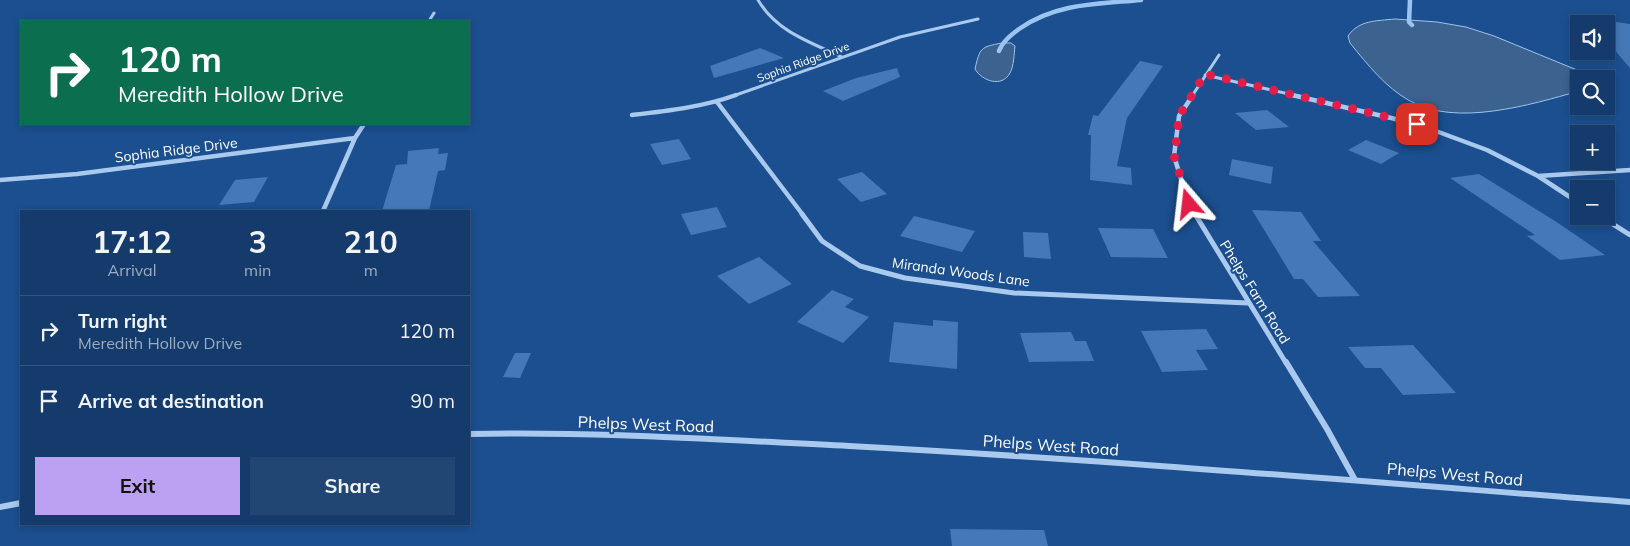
<!DOCTYPE html>
<meta charset="utf-8">
<style>
:root{--surface:#143b6b;--page:#214673;--text:#f1f3f6;--muted:#9dadc1;--line:#33557e;--accent:#bca0f2}
body{margin:0;font-family:Mulish,sans-serif;background:var(--page);color:var(--text);height:100vh;display:flex;flex-direction:column;font-size:19px;white-space:nowrap}
*{box-sizing:border-box;margin:0}
p{font-size:16px;color:var(--muted)}
.icon{flex:none;width:28px;height:28px;fill:none;stroke:currentColor;stroke-width:2;stroke-linecap:round;stroke-linejoin:round}
.map{position:relative;flex:1;overflow:hidden}
.sheet{position:absolute;left:20px;top:210px;width:450px;height:315px;display:flex;flex-direction:column;background:var(--surface);border-radius:0px;box-shadow:0 2px 8px #0003,0 0 0 1px var(--line)}
.sheet>*{flex:none}
.banner{position:absolute;left:20px;top:20px;width:450px;height:105px;border-radius:0px;box-shadow:0 2px 8px #0003,0 0 0 1px var(--line);background:#0b6e4f;color:#fff;overflow:hidden}
.fabs{position:absolute;left:1570px;top:15px;display:grid;gap:10px}
.fabs a{display:grid;place-items:center;width:45px;height:45px;border-radius:0px;background:var(--surface);box-shadow:0 2px 8px #0003,0 0 0 1px var(--line);font-size:25px}
.pin{position:absolute;display:grid;place-items:center;width:42px;height:42px;color:#fff;margin:-21px;border-radius:10px;box-shadow:0 2px 8px #0006}
.me{position:absolute;width:55px;margin:-28px;rotate:343deg;stroke-linejoin:round;filter:drop-shadow(0 0 4px #0008)}
.turn{display:flex;align-items:center;gap:18px;height:105px;padding:0 15px;font-size:22px}
.turn .icon{width:65px;height:65px;stroke-width:2.5}
.turn b{display:block;font-size:35px;line-height:42px}
.eta{display:flex;justify-content:space-evenly;align-items:center;height:85px;text-align:center}
.eta b{font-size:30px;font-weight:700;line-height:35px}
.cta{display:flex;gap:10px;margin-top:auto;padding:10px 15px}
.cta a{flex:1;height:58px;border-radius:0px;background:var(--accent);color:#111;font-size:20px;font-weight:700;line-height:58px;text-align:center}
.cta a+a{background:var(--page);color:var(--text)}
ul{padding:0;list-style:none}
li{display:flex;align-items:center;gap:15px;height:70px;padding:0 15px;border-top:1px solid var(--line)}
li div{flex:1}
li b{display:block;font-size:19px}
li em{font-style:normal}
.map>svg:first-child{display:block}
</style>
<div class="map">
<svg width="1630" height="546" viewBox="0 0 1630 546">
<rect width="100%" height="100%" fill="#1b4f8f"/>
<!-- water -->
<path fill="#3c6290" stroke="#9cc4f0" d="M1395,19L1437,22L1466,27L1494,36L1577,70L1590,79H1579V91C1530,105 1456,127 1410,101C1385,87 1368,65 1350,43L1348,36C1359,20 1376,21 1395,19Z
M1002,43H1011L1015,46C1014,54 1014,66 1010,73C1002,88 982,81 975,69C980,48 980,47 1002,43Z"/>
<g fill="none" stroke-linecap="round" stroke-linejoin="round">
<!-- stream -->
<path stroke="#9cc4f0" stroke-width="4.5" d="M1410,0L1409,22L1412,25
M999,51C1003,41 1011,35 1019,29C1056,3 1098,4 1141,0"/>
</g>
<!-- building -->
<path fill="#4478b7" d="M1609,21L1630,24V68L1606,40V24H1597Z
M760,48L784,58L714,78L710,66Z
M1140,61L1163,66L1127,118L1117,166L1131,168L1132,185L1090,180L1091,135H1088L1093,115L1098,116Z
M897,68L900,77L843,101L823,91L856,78Z
M1267,110L1289,127L1256,130L1235,113Z
M679,139L691,159L662,165L650,144Z
M1366,140L1399,153L1381,164L1348,150Z
M439,148L438,154L448,153L445,170L438,171L429,211H382L396,165L407,164L408,151Z
M1232,159L1273,167L1271,184L1229,175Z
M862,172L887,194L861,202L837,179Z
M1479,174L1555,221L1605,255L1560,260L1527,236L1535,235L1450,178Z
M268,177L254,202L219,205L235,180Z
M717,207L727,227L691,235L681,214Z
M1252,210L1301,212L1321,241H1313L1360,296L1318,297L1303,279H1294Z
M914,216L975,231L962,252L900,236Z
M1098,228L1153,229L1168,258L1111,257Z
M1023,232L1048,233L1051,259L1024,257Z
M759,257L792,284L749,304L717,276Z
M832,290L854,299L845,307L869,317L843,343L797,322Z
M933,320L958,322L957,369L889,362L894,322L933,326Z
M1206,329L1218,349L1196,350L1208,370L1162,372L1141,331Z
M1071,332L1075,341H1086L1094,361L1029,362L1020,333Z
M1413,345L1456,393L1403,395L1381,368H1365L1348,347Z
M515,353H531L520,378L503,377Z
M950,529L1044,530L1048,546H952Z"/>
<g fill="none" stroke-linecap="round" stroke-linejoin="round">
<!-- minor-far3 -->
<path stroke="#a9c9ee" stroke-width="3" d="M758,0C777,32 810,42 842,57
M429,21L434,13
M1205,75L1298,96
M733,96L900,37L978,19
M1192,96L1219,55"/>
<!-- minor-far2 -->
<path stroke="#a9c9ee" stroke-width="4.5" d="M1193,95L1179,116L1174,156L1189,205L1195,215
M1292,95L1417,124L1487,150L1538,176L1579,203
M717,102L803,215
M632,115C667,111 703,107 736,95
M1538,176L1630,170
M0,180L77,174L355,138
M323,211L355,138L364,124"/>
<!-- minor-far1 -->
<path stroke="#a9c9ee" stroke-width="5" d="M802,214L822,241L860,266L905,278L1014,293L1248,303
M1195,214L1286,363
M1600,216L1630,235"/>
<!-- minor -->
<path stroke="#a9c9ee" stroke-width="6" d="M1286,362L1327,429L1355,480
M469,434C596,431 722,440 849,446C1109,460 1370,482 1630,502
M0,507L21,503"/>
</g>
<g fill="none" stroke-linecap="round" stroke-linejoin="round">
<!-- route -->
<path stroke="#e11d48" stroke-width="9" stroke-dasharray="0 16.2" d="M1189,204L1174,156L1176,143L1179,116L1205,74L1417,124"/>
</g>
<g text-anchor="middle" dominant-baseline="central" stroke-width="4" stroke-linejoin="round" paint-order="stroke">
<!-- far-street labels -->
<g font-size="11" fill="#fff" stroke="#1b4f8f">
<text transform="translate(803 62) rotate(-20)">Sophia Ridge Drive</text>
</g>
<!-- street labels -->
<g font-size="14" fill="#fff" stroke="#1b4f8f">
<text transform="translate(176 150) rotate(-7)">Sophia Ridge Drive</text>
<text transform="translate(961 272) rotate(8)">Miranda Woods Lane</text>
<text transform="translate(1255 292) rotate(58)">Phelps Farm Road</text>
</g>
<!-- near-street labels -->
<g font-size="16" fill="#fff" stroke="#1b4f8f">
<text transform="translate(646 424) rotate(2)">Phelps West Road</text>
<text transform="translate(1051 445) rotate(4)">Phelps West Road</text>
<text transform="translate(1455 474) rotate(5)">Phelps West Road</text>
</g>
</g>
</svg>
<div class="fabs">
<a><svg class="icon" aria-label="sound" viewBox="0 0 24 24"><path d="M4 9h4l5-4v14l-5-4H4zM17 9q2 3 0 6"/></svg></a>
<a><svg class="icon" aria-label="search" viewBox="0 0 24 24"><circle cx="10" cy="10" r="6"/><path d="M15 15l6 6"/></svg></a>
<a>+</a>
<a>−</a>
</div>
<div class="pin" style="left:1417px;top:124px;background:#d93025"><svg class="icon" aria-label="arrive" viewBox="0 0 24 24"><path d="M6 21V4h12l-3 4 3 4H6"/></svg></div>
<svg class="me" style="left:1189px;top:204px" viewBox="-20 -20 40 40"><path d="M0-17L14 15 0 8-14 15z" fill="#e11d48" stroke="#fff" stroke-width="4"/></svg>
<div class="banner">
<div class="turn"><svg class="icon" aria-label="right" viewBox="0 0 24 24"><path d="M7 20v-9h11M14 6l5 5-5 5"/></svg><div><b>120 m</b>Meredith Hollow Drive</div></div>
</div>
<section class="sheet">
<div class="eta">
<div><b>17:12</b><p>Arrival</p></div>
<div><b>3</b><p>min</p></div>
<div><b>210</b><p>m</p></div>
</div>
<ul>
<li><svg class="icon" aria-label="right" viewBox="0 0 24 24"><path d="M7 20v-9h11M14 6l5 5-5 5"/></svg><div><b>Turn right</b><p>Meredith Hollow Drive</p></div><em>120 m</em></li>
<li><svg class="icon" aria-label="arrive" viewBox="0 0 24 24"><path d="M6 21V4h12l-3 4 3 4H6"/></svg><div><b>Arrive at destination</b></div><em>90 m</em></li>
</ul>
<div class="cta"><a>Exit</a><a>Share</a></div>
</section>
</div>
